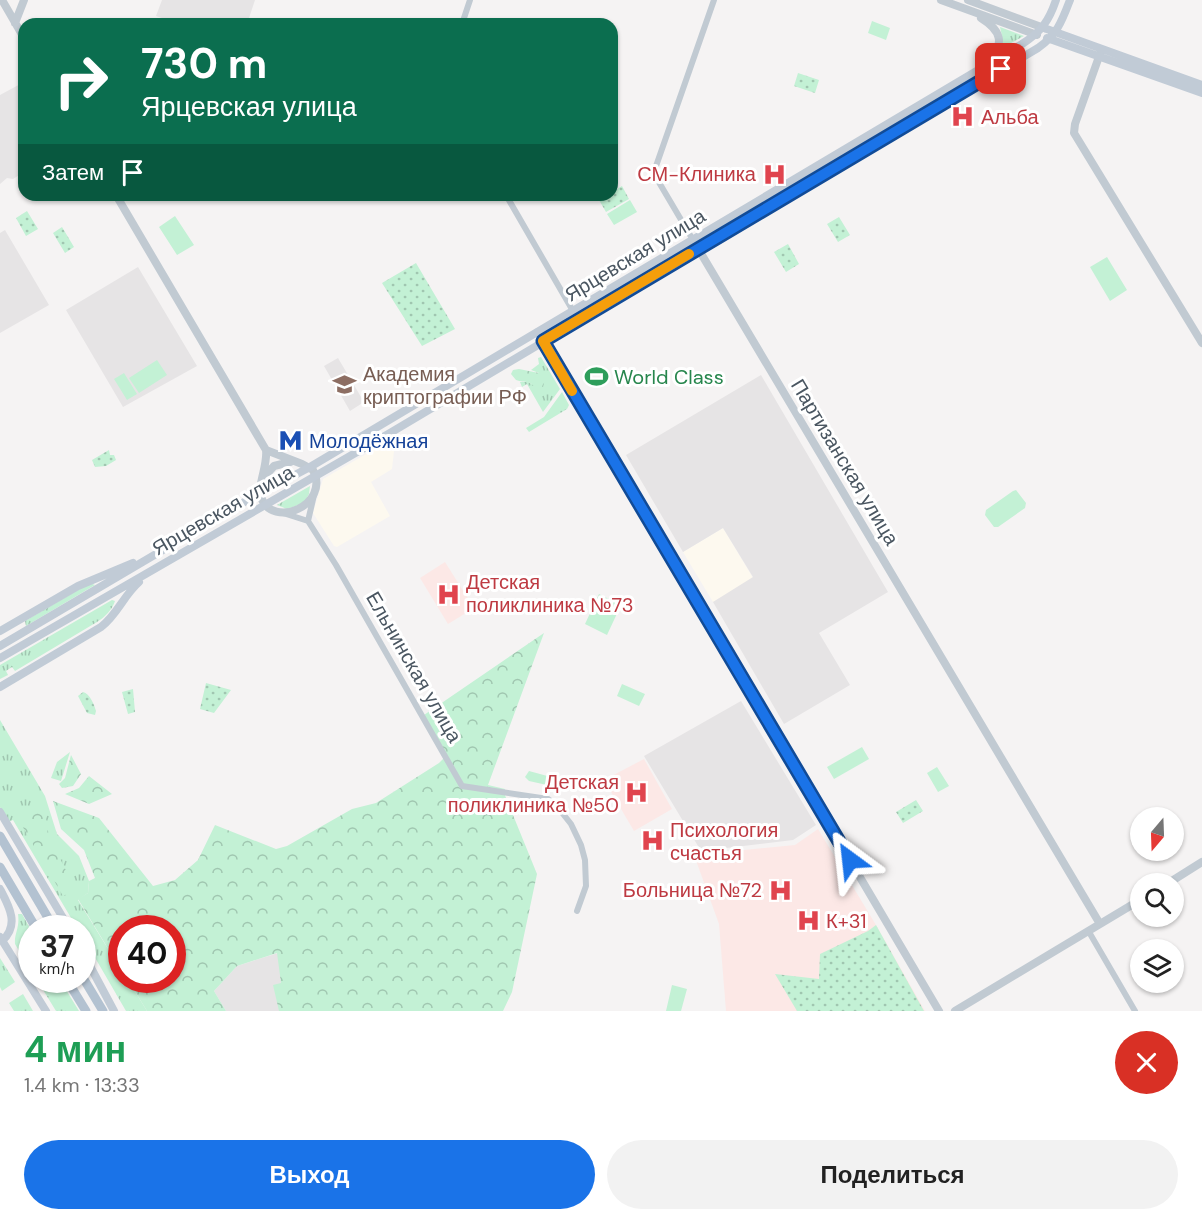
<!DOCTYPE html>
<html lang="ru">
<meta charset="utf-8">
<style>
:root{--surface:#fff;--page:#f2f2f2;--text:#222;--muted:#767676;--accent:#1a73e8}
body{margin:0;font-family:"DM Sans",sans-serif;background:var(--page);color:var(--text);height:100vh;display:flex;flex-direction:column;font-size:22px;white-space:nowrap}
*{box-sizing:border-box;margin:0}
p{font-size:20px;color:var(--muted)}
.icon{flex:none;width:33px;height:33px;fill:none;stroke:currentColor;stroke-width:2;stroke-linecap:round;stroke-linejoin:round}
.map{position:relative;height:1011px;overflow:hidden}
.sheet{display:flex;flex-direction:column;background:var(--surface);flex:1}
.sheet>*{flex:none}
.hud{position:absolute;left:18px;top:18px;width:600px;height:183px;border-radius:18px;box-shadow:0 2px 4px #0004;background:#0b6e4f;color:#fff;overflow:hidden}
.needle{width:39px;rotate:199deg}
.fabs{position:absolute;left:1130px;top:807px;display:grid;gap:12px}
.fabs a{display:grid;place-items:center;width:54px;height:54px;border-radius:50%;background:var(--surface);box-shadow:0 2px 4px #0004;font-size:30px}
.speed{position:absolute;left:18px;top:915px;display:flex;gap:12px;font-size:30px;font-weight:700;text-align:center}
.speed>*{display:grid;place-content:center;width:78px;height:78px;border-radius:50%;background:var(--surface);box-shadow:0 2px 4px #0004;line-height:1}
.speed small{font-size:15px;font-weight:400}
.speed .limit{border:9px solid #d22;background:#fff;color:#111}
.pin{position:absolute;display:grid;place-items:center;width:51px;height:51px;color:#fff;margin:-26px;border-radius:12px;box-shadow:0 3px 9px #0006}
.me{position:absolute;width:66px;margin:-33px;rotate:330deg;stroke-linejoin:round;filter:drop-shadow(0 0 4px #0008)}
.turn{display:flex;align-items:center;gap:21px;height:126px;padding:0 24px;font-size:27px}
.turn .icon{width:78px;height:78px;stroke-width:2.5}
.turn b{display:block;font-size:42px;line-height:51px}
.then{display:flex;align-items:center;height:57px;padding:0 24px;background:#0003;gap:12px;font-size:22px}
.round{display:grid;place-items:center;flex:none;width:63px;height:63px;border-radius:32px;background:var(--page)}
.head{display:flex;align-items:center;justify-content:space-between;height:102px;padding:0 24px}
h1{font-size:36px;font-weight:700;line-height:45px;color:#1e9e55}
.button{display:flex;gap:12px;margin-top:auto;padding:12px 24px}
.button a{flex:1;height:69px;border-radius:36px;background:var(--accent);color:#fff;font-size:24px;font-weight:700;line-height:69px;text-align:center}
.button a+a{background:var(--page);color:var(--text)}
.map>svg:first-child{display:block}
</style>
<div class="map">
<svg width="1202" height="1011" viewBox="0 0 1202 1011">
<defs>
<pattern id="grass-tufts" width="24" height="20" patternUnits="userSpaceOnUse" patternTransform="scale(1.5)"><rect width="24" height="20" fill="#c3f1d5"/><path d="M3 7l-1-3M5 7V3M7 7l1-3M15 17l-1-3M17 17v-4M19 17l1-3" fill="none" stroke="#a0c6b0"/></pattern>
<pattern id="forest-crowns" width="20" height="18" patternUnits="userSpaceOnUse" patternTransform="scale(1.5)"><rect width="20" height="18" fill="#c3f1d5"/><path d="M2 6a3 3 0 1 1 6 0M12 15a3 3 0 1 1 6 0" fill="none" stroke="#a0c6b0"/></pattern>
<pattern id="park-dots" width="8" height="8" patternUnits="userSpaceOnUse" patternTransform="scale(1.5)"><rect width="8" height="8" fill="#c3f1d5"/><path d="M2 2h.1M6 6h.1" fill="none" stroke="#a0c6b0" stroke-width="1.8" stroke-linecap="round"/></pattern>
</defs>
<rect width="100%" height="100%" fill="#f5f3f3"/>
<!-- commercial -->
<path fill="#fdf9ef" d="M390,444L394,451L392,469L371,482L390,516L337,547L334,546L313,513L323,479L380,446Z
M723,528L753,578L713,602L683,552Z"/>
<!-- education -->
<path fill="#e6e4e5" d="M162,0H255L247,24H180L156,16Z
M24,82V172L13,179L7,178L0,184V95Z
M5,230L49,305L0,333V233Z
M138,267L197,366L123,407L66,310Z
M338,358L364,402L350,411L324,366Z
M761,375L888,592L819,633L850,685L784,724L713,602L753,577L723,528L683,552L626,455Z
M741,701L816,825L793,840L701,851L644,756Z
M278,953L327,1011H226L214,991L237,966Z"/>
<!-- medical -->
<path fill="#fce8e6" d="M445,562L474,608L448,624L420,578Z
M644,759L672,809L634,831L604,780Z
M818,829L876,925L925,1011H726L719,924L694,855L795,845Z"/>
<!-- grass -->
<path fill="url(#grass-tufts)" d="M1000,27L1024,36L1002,48V36Z
M541,357L560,389L543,412L527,384L522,387L520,382H528L534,385L539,373L531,370L539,364L538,358Z
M562,392L569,405L567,409L529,432L526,428L544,417Z
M310,486L309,494L304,503L287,509L277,505Z
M90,583L95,585L26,626L25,621Z
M112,600L115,601C112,610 105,617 97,622L15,671L12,667L6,671L8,675L0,679V665Z
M0,720L45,796L57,834L79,856L89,881L88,893L78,900L121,970L122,980H128L147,1011H126L83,937L82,928H77L13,820L8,822L0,807Z
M70,752L61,781L51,778L57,762Z
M18,914H22L31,930V971L15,944C14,934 20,928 18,914Z
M0,958L15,982L2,991L0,987Z
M37,980H60L79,1011H56Z
M23,994L33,1011H14L9,1003Z"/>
<!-- forest -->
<path fill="url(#forest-crowns)" d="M519,369L539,373L545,379L542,391L536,390C532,380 525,383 516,380L511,374L513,370Z
M544,633L488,785L505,789L504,793L537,874L512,992L503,1011H279L273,985L281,983L277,953L237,966L214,991L226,1011H147L128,980H172V928H122L121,970L78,899L88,893L89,881L95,878L84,850L61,829L53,801L99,818L153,886L175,880L198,860L215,825L276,849L287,846L352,809L376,803L439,763L447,755L424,715Z
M71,755L81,774L73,786L62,788L59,784L65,778Z
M89,776L112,794L89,804L65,794L79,788Z
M37,801L45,812L49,837L76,890L63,896L17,817Z"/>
<!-- park -->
<path fill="url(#park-dots)" d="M798,73L819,80L815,93L794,86Z
M622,186L629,199L606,212L599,200L606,195H612V192Z
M27,211L38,229L26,236L16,218Z
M839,217L850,235L838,242L827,224Z
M62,227L74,247L65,253L53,233Z
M788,244L799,264L786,272L774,252Z
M416,263L455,329L422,346L382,283Z
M109,450L110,455H114L116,460L106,466L95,467L92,460Z
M206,683L231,690L214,713L200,709Z
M133,689L135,712L128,714L122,692Z
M83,692C90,694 94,704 96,711L95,715L87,713L78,696Z
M916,800L923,811L903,823L896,812Z
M876,925L924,1011H797L775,974L819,979L820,954L868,931Z"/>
<!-- pitch -->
<path fill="#c3f1d5" d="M872,21L890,28L886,40L868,33Z
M630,200L637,212L614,225L607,214Z
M175,216L194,245L177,255L159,227Z
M1107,257L1127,290L1110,301L1090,267Z
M157,360L167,375L139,393L129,378Z
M124,373L137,394L127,400L114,379Z
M1016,490L1026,503L1025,508L998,527H994L985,515L986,510L1013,491Z
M599,594L621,605L607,635L585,624Z
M622,684L645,694L639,706L617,696Z
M862,747L869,759L834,779L827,767Z
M937,767L949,786L938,792L927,773Z
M529,771L551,777L553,782L547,785L529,781L525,777Z
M672,985L687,989L681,1011H666Z"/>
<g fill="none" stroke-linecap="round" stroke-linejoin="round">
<!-- minor -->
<path stroke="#c1cad2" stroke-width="6" d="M462,24L470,0
M506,195L573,311
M693,240L657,179L655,169L714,0
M283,513L308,521
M308,521L336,565L462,786L548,799L556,805L571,824L581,845L585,860L586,886L577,911
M308,521L314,495
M1089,932L1135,1011"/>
<!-- tertiary -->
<path stroke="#c1cad2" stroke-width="8" d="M2,0L24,38
M941,0L1037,35
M968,0L1044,28
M981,18C1002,31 1005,44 988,63
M15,23L24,0
M1101,51L1075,124L1074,133L1202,343
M116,195L266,450C268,465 257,486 261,497C272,530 331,505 313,470L302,464L266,450
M693,240L1100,924
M538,332L939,1011
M265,476L274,466L290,462
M1167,884L1202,862
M955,1011L1140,900"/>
<!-- secondary -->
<path stroke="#c1cbd6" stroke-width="8" d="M1044,28L1202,85
M1047,38L1202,93
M0,631L78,586L133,563
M0,646L246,501L310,467L1022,44C1041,32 1049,21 1056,0
M0,658L390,433L1038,48C1057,35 1062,21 1070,0
M0,687L101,627C117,615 124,595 139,582
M0,812L69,928
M0,889C9,906 20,925 2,941
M0,937L46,1011
M82,951L114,1011"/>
<!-- primary -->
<path stroke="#b3c2d1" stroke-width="9" d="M0,836L54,928
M0,867L36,928
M82,976L103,1011
M67,980L86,1011"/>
</g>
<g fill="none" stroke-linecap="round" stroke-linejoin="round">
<defs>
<path id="route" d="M850,860L543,341L1001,69"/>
</defs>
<!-- route casing -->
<use href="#route" stroke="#114b97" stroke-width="15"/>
<!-- route -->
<use href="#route" stroke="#1a73e8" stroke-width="10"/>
<!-- slow -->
<path stroke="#f59e0b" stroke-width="10" d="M572,391L543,341L689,254"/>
</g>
<!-- icons -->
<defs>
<symbol id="hospital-bare" viewBox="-9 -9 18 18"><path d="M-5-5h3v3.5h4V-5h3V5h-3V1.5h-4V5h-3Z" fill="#e0444e" stroke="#fff" stroke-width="2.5" paint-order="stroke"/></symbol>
<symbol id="stadium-bare" viewBox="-9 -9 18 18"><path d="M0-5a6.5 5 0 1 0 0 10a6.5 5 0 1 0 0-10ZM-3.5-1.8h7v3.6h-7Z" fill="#2e9e5b" stroke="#fff" stroke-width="2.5" paint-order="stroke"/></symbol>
<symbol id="university-bare" viewBox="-9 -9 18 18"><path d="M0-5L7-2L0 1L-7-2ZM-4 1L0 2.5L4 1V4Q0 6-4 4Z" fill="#8d6e63" stroke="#fff" stroke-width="2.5" paint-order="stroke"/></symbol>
<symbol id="metro-bare" viewBox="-9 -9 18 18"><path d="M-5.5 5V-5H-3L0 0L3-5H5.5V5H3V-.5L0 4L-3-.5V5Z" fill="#1a4fb4" stroke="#fff" stroke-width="2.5" paint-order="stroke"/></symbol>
</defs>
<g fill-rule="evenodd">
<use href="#hospital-bare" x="946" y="100" width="33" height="33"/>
<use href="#hospital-bare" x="758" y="158" width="33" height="33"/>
<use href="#stadium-bare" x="580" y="360" width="33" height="33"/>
<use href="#university-bare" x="328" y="368" width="33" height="33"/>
<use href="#metro-bare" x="274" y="424" width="33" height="33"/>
<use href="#hospital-bare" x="432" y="578" width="33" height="33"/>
<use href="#hospital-bare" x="620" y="776" width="33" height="33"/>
<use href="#hospital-bare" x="636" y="824" width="33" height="33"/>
<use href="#hospital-bare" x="764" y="874" width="33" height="33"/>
<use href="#hospital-bare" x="792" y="904" width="33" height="33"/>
</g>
<g text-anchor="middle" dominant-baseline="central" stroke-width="6" stroke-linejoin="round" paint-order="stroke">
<!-- health labels -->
<g font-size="20" fill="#be3a42" stroke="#fff" text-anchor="start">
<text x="981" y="117">Альба</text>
<text x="756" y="174" text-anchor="end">СМ-Клиника</text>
<text x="466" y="582">Детская<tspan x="466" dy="23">поликлиника №73</tspan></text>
<text x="619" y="782" text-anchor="end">Детская<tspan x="619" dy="23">поликлиника №50</tspan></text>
<text x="670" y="830">Психология<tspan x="670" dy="23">счастья</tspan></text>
<text x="762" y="890" text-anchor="end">Больница №72</text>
<text x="826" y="921">К+31</text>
</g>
<!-- street labels -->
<g font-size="20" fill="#4a5661" stroke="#fff">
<text transform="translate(635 255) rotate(-31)">Ярцевская улица</text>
<text transform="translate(845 462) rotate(59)">Партизанская улица</text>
<text transform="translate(223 510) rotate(-30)">Ярцевская улица</text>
<text transform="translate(414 667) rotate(60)">Ельнинская улица</text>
</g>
<!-- education labels -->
<g font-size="20" fill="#785e54" stroke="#fff" text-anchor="start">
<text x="363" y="374">Академия<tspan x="363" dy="23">криптографии РФ</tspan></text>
</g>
<!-- leisure labels -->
<g font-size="20" fill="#27864d" stroke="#fff" text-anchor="start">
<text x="614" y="377">World Class</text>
</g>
<!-- transit labels -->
<g font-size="20" fill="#164399" stroke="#fff" text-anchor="start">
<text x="309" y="441">Молодёжная</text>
</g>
</g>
</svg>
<div class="fabs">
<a><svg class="needle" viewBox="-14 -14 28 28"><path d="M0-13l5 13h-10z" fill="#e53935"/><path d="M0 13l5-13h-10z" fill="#767676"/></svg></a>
<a><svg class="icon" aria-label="search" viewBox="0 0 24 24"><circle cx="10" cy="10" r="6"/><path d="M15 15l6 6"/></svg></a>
<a><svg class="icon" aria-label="layers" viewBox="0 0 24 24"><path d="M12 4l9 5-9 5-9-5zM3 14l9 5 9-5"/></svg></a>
</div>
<div class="speed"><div>37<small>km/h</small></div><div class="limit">40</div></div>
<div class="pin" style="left:1001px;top:69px;background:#d93025"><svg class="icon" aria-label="arrive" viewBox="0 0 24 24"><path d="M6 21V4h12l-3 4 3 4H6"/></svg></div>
<svg class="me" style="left:850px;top:860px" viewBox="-20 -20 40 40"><path d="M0-17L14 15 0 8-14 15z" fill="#1a73e8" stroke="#fff" stroke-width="4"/></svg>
<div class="hud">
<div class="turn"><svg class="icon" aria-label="right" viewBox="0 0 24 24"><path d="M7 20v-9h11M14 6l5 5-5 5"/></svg><div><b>730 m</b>Ярцевская улица</div></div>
<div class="then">Затем<svg class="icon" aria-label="arrive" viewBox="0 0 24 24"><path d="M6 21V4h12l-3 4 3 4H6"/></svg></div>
</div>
</div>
<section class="sheet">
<div class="head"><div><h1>4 мин</h1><p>1.4 km · 13:33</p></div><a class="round" style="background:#d93025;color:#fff"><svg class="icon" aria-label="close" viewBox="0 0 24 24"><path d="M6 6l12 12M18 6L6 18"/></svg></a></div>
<div class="button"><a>Выход</a><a>Поделиться</a></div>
</section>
